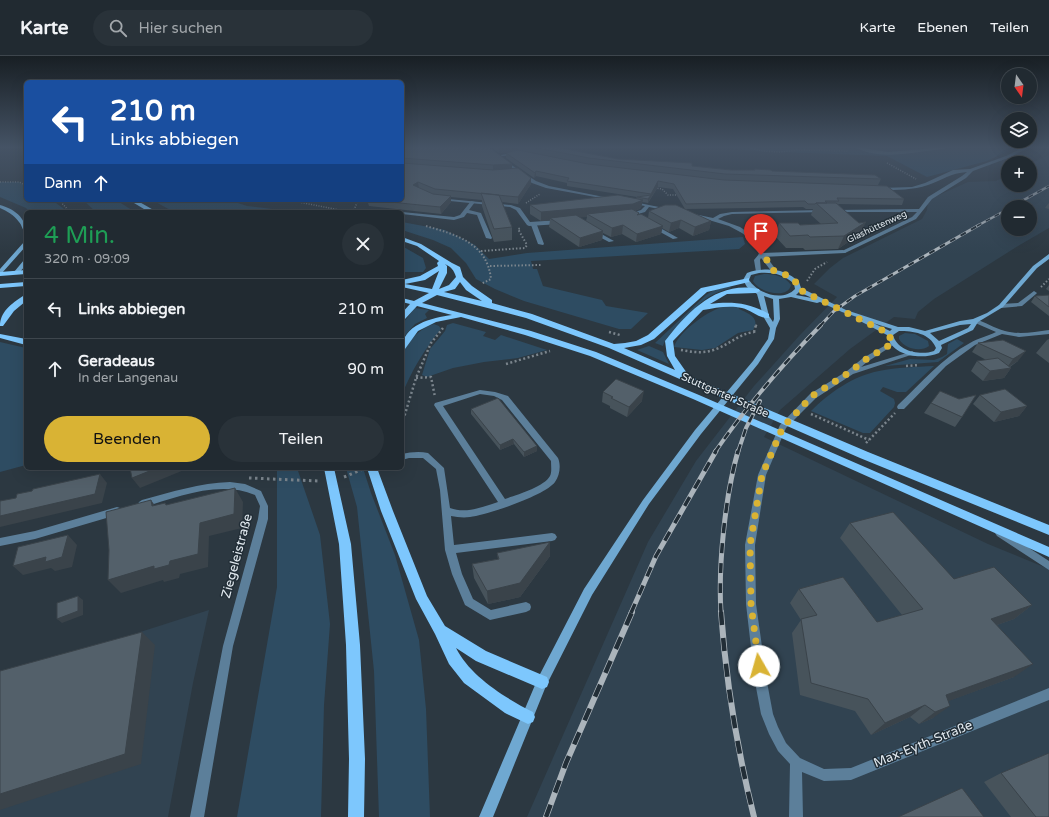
<!DOCTYPE html>
<html lang="de">
<meta charset="utf-8">
<style>
:root{--surface:#212a31;--page:#293239;--text:#f1f3f6;--muted:#a2a7ab;--line:#3e464d;--accent:#d9b334}
body{margin:0;font-family:"Varela Round",sans-serif;background:var(--page);color:var(--text);height:100vh;display:flex;flex-direction:column;font-size:15px;white-space:nowrap}
*{box-sizing:border-box;margin:0}
p{font-size:13px;color:var(--muted)}
.icon{flex:none;width:22px;height:22px;fill:none;stroke:currentColor;stroke-width:2;stroke-linecap:round;stroke-linejoin:round}
.map{position:relative;flex:1;overflow:hidden}
.drawer{position:absolute;left:24px;top:154px;width:380px;height:260px;display:flex;flex-direction:column;background:var(--surface);border-radius:6px;box-shadow:0 4px 16px #0002,0 0 0 1px var(--line)}
.drawer>*{flex:none}
.hud{position:absolute;left:24px;top:24px;width:380px;height:122px;border-radius:6px;box-shadow:0 4px 16px #0002,0 0 0 1px var(--line);background:#1a4fa0;color:#fff;overflow:hidden}
.needle{width:26px;rotate:166deg}
.buttons{position:absolute;left:1001px;top:12px;display:grid;gap:8px}
.buttons a{display:grid;place-items:center;width:36px;height:36px;border-radius:50%;background:var(--surface);box-shadow:0 4px 16px #0002,0 0 0 1px var(--line);font-size:20px}
.pin{position:absolute;display:grid;place-items:center;width:34px;height:34px;color:#fff;margin:-41px -17px;border-radius:50% 50% 50% 0;rotate:-45deg;box-shadow:0 0 4px #0007}
.pin .icon{rotate:45deg}
.me{position:absolute;width:44px;margin:-22px;rotate:353deg;stroke-linejoin:round;filter:drop-shadow(0 0 3px #0008)}
.turn{display:flex;align-items:center;gap:14px;height:84px;padding:0 20px;font-size:18px}
.turn .icon{width:52px;height:52px;stroke-width:2.5}
.turn b{display:block;font-size:28px;line-height:34px}
.then{display:flex;align-items:center;height:38px;padding:0 20px;background:#0003;gap:8px;font-size:15px}
.round{display:grid;place-items:center;flex:none;width:42px;height:42px;border-radius:21px;background:var(--page)}
.headline{display:flex;align-items:center;justify-content:space-between;height:68px;padding:0 20px}
h1{font-size:24px;font-weight:600;line-height:30px;color:#1e9e55}
.button{display:flex;gap:8px;margin-top:auto;padding:8px 20px}
.button a{flex:1;height:46px;border-radius:24px;background:var(--accent);color:#111;font-size:16px;font-weight:600;line-height:46px;text-align:center}
.button a+a{background:var(--page);color:var(--text)}
ul{padding:0;list-style:none}
li{display:flex;align-items:center;gap:12px;height:60px;padding:0 20px;border-top:1px solid var(--line)}
li div{flex:1}
li b{display:block;font-size:15px}
li em{font-style:normal}
header{display:flex;align-items:center;gap:24px;box-sizing:border-box;height:56px;padding:0 20px;background:var(--surface);border-bottom:1px solid var(--line)}
header strong{font-size:19px}
nav{display:flex;gap:22px;margin-inline-start:auto;font-size:14px}
.search{width:280px;height:36px;background:var(--page);display:flex;align-items:center;gap:10px;box-sizing:border-box;padding:0 14px;border-radius:22px;color:var(--muted);font-size:15px}
.map>svg:first-child{display:block}
</style>
<header>
<strong>Karte</strong>
<div class="search"><svg class="icon" aria-label="search" viewBox="0 0 24 24"><circle cx="10" cy="10" r="6"/><path d="M15 15l6 6"/></svg>Hier suchen</div>
<nav><a>Karte</a><a>Ebenen</a><a>Teilen</a></nav>
</header>
<div class="map">
<svg width="1049" height="761" viewBox="0 0 1049 761">
<rect width="100%" height="100%" fill="#2c3841"/>
<!-- built -->
<path fill="#314351" fill-rule="evenodd" d="M1049,99V172L1018,190L934,243L918,256L915,263L894,261L850,293L780,354L764,381L988,488L1049,513V761H527L648,486L696,405L754,330L800,279L837,241L814,228L830,212L843,202L922,163L927,154L928,144L968,126L996,125L1008,119V129H1030V108ZM1008,151H1030V173H1008Z
M209,554L193,627L168,761H0V621Z"/>
<!-- green -->
<path fill="#2e4c62" d="M717,91H1016L987,105L927,121L887,100L754,95Z
M0,126H19L26,130V144H52L68,156H30L26,152L0,141Z
M83,144H116L135,156H96Z
M152,144H229L247,150L297,156H174Z
M402,166L445,174L475,189L489,203L527,197L743,181L745,188L739,193L531,205L533,213H537L543,230L602,244L606,250L648,257L631,273H619L524,245L495,233L476,223L466,207L451,192L433,184L402,174Z
M402,190L423,202L426,212L423,216H402Z
M764,218C774,218 785,220 791,229C788,244 758,236 753,225L755,220Z
M729,230L731,232C722,234 715,237 707,242C698,248 665,280 663,290L655,287L706,239L714,234Z
M726,250H738L739,253C748,257 761,262 753,274L738,277L715,292L702,294L674,291C679,275 710,253 726,250Z
M415,252L429,254L425,258L427,262L415,268L402,283V268Z
M453,267L486,276L483,280L495,284L501,279L547,294L518,302L484,306L453,312L427,321L422,319L430,293L445,275L447,269Z
M434,268L439,270L441,273C425,293 411,315 402,339C402,329 399,310 402,301C406,286 420,272 434,268Z
M905,277L915,278L928,285L929,290C920,297 904,292 899,283V280Z
M957,283L964,287L938,306L885,310L910,303L934,304L942,301L947,298L948,288Z
M0,286L26,292V409L0,416Z
M649,290L663,296L669,308L637,294Z
M934,310L906,336H897L883,331L880,335L894,343L895,347L894,351L870,377H863L811,355C829,337 853,320 879,315C897,311 916,311 934,310Z
M277,412H297L320,479L330,568L324,649L321,761H237L277,531Z
M346,412H363L371,437L395,499L419,584L426,653L430,761H379L374,615L357,451Z"/>
<g fill="none" stroke-linecap="round" stroke-linejoin="round">
<!-- path-far3 -->
<path stroke="#7b858d" stroke-width="1.5" stroke-dasharray="1 1.5" stroke-linecap="butt" d="M747,91L763,95L780,96L798,94L849,95
M887,107L916,123
M0,126H19L26,129
M655,132L662,133L668,139H680
M59,144L70,156
M289,144L339,154L360,156
M526,147L540,138
M354,154L358,144"/>
<!-- path-far2 -->
<path stroke="#7b858d" stroke-width="2" stroke-dasharray="1.5 2" stroke-linecap="butt" d="M426,170C457,179 487,187 491,223L481,228
M481,195L525,192L527,189L518,173L521,172
M490,210L541,209
M807,225L815,213L827,206
M1041,231L1049,223
M756,270L757,267"/>
<!-- path-far1 -->
<path stroke="#7b858d" stroke-width="2.5" stroke-dasharray="2 2.5" stroke-linecap="butt" d="M609,276L620,279
M754,276L756,269
M681,294C692,296 705,298 716,293C730,288 739,278 754,276L755,278
M506,308L550,295
M906,310L919,309
M416,322L431,321L435,341
M811,358L869,384
M402,368L416,322L431,287L443,272
M866,387L895,357"/>
<!-- path -->
<path stroke="#7b858d" stroke-width="3" stroke-dasharray="2.5 3.5" stroke-linecap="butt" d="M344,421L361,414
M249,422L319,425"/>
<!-- lane -->
<path fill="#5c7f9a" fill-rule="evenodd" d="M471,145L475,146L469,154L481,157L492,182L491,183L486,182L477,159L467,157L464,161L454,164L402,158V156H400H402L454,161L460,159Z
M534,167L537,169L544,188L543,189L538,188L531,169Z
M651,169H655L678,182L673,183L651,171Z
M592,175H596L614,185L609,186L592,177Z
M843,194L846,196L845,197L761,201L758,199L761,197Z
M480,334L495,336L508,340L558,402C561,409 560,419 555,426C546,439 487,459 470,461C463,462 457,461 451,460L454,489L552,477L555,478L557,481L555,484L552,485L456,497L462,518L473,543L491,554L526,546L530,548L531,551L530,554L526,556L490,564L465,549L452,518L445,494L440,434L436,413L423,402H409L402,404V398C410,396 420,395 428,397L444,412L450,452C466,458 482,451 498,446L434,349L435,347ZM480,338L494,340L502,344L551,405C551,410 552,416 550,420C544,431 516,439 505,443L443,350Z"/>
<!-- street -->
<path fill="#5c7f9a" fill-rule="evenodd" d="M855,91L888,96L948,91C941,94 933,94 926,95C904,98 876,103 855,91Z
M1024,91H1030L1008,102L973,115L966,122L932,143L916,163L845,197L840,196L912,161L917,156H836L834,155V154L919,153L928,141L962,120L967,116C950,117 943,124 928,129C913,134 897,134 881,134L879,133L881,132L912,131L925,127L953,114L970,113L1006,100Z
M516,96L517,98L498,101L496,100Z
M504,104L536,125L549,130L614,143L612,144L546,132L532,127L503,106L502,105Z
M438,142L511,149L520,152L530,166L559,164L562,166L559,168L529,170L527,169L516,154L510,151L440,144H438Z
M629,145L669,153L671,154L669,155L649,151L645,156L628,161H626V159L641,154L645,150L629,147Z
M823,154L825,155V156L732,158L724,160L718,163L740,171L752,179L762,195L777,215L774,217L772,216L761,202L760,204L761,215L756,216L754,204L759,198L750,183L742,177L729,170L692,159L694,158L713,162L720,158L732,156Z
M1034,235L1037,237L1036,238L1022,250L1001,252L998,250L1001,248L1018,247Z
M975,263C985,266 994,272 1005,275C1019,279 1034,276 1049,274V278L1019,281L1002,278L975,289L946,310L904,353H898L897,351L898,349C921,327 942,302 970,287C978,282 988,280 996,276L973,266L972,265Z
M893,285L895,286V288L867,306L861,311L910,296L912,295L915,297L914,298L853,318L816,342L786,372L766,419L755,489L756,548L767,626L773,658L778,671L786,687L800,702L824,713L851,712L1049,632V644L851,724L824,725L802,716L803,761H789L790,708L778,695L769,678L761,658L755,626L746,548L745,489L758,419L780,369L810,338L847,315L863,302Z
M230,426L245,428L261,435L268,450V463L233,590L204,761H190L223,590L258,463L260,450L255,439C219,424 177,441 142,452L139,450L138,448L139,446L142,444C171,436 200,427 230,426Z
M117,451L120,452L122,455L120,458L35,483L0,490V482L35,475Z
M1000,473L1049,505V514L997,480L995,477L997,474Z"/>
<!-- secondary -->
<path fill="#6fa8d1" fill-rule="evenodd" d="M0,149C14,153 26,161 26,177C22,174 22,169 19,166C14,159 7,155 0,152Z
M26,185V190L2,217L0,218V213L24,186Z
M1049,198V203L1037,212L1003,251L978,266L973,274L941,289L942,292L939,297C922,304 892,301 887,279L862,266L861,265L863,263L842,256L820,246L817,247L791,241L779,243L780,263L776,272L774,283L758,308L701,378L649,448L592,539L546,630L493,761H479L538,622L584,533L643,444L695,374L753,305L768,283L770,272L763,260L757,238L747,231L743,224L747,217C765,211 785,212 799,226L801,232L846,254L898,271H909L925,275L960,265L973,263L987,257L999,249L1033,210ZM759,217C772,216 784,218 794,228L795,233C783,246 758,238 749,224L751,219ZM799,236L812,242L796,239ZM764,240L773,243L774,263L773,266L769,260ZM873,267L892,273L890,275ZM971,268L968,272L939,285L930,277L960,269ZM899,275C913,275 930,277 936,292L934,295C920,300 897,295 893,279Z
M26,203V209L18,218H14V216L24,204Z"/>
<!-- primary -->
<path fill="#7dc7fd" fill-rule="evenodd" d="M129,144H136L157,156H149Z
M402,181L421,188L452,207L460,211L463,221L472,230L492,244V247L532,258L614,288L625,287L636,285L648,279L701,232L749,222V226L707,236L654,283L641,289L624,292L675,314L667,300L665,285C688,255 718,224 759,233L760,235L756,237L727,238L710,248C732,245 750,247 769,258V262C760,263 751,254 742,252C729,249 715,252 703,254L673,285L675,300L689,320L868,396L1049,469V479L860,402L609,292L526,262L437,239L422,247L531,275L596,296L699,339L1049,491V501L693,343L590,300L525,279L461,261L436,266L418,275L405,293L402,294C402,268 432,262 452,259L417,250L405,263H402V257L410,248L402,246V242L414,245L429,237L402,231V224L420,220L438,210L437,207L439,205L417,190L402,185ZM445,208C451,211 454,214 456,221L449,229L439,233L447,217V210ZM439,215L432,233L405,228L425,224ZM460,226L466,234L482,245L444,236L455,233Z
M26,214V218L0,220V216Z
M26,226V230L0,232V228Z
M23,240H26V245L14,255L3,270H0C0,256 11,248 23,240Z
M0,278L26,283V289L0,282Z
M324,412H334L351,488L360,589L365,703L364,761H348L349,703L346,589L339,488Z
M367,412H377L393,455L427,540L445,570L486,595L547,621L549,626L547,631L542,633L476,605L456,592C470,620 505,642 533,656L535,661L533,666L528,668L505,657L464,627L449,608L435,578L416,543L381,455Z"/>
<defs>
<path id="rail-far4" d="M1011,151L1049,130
M977,170L1008,153"/>
<path id="rail-far3" d="M820,270L834,255L855,240L979,169"/>
<path id="rail-far2" d="M715,396C746,351 783,308 821,269
M738,396L746,372L760,345"/>
<path id="rail-far1" d="M631,557L656,500L716,395
M721,557C718,510 725,441 738,395"/>
<path id="rail" d="M721,556C726,626 737,693 754,761
M546,761L566,707L632,556"/>
</defs>
<!-- rail-far4 casing -->
<use href="#rail-far4" stroke="#abb4bb" stroke-width="2.5"/>
<!-- rail-far3 casing -->
<use href="#rail-far3" stroke="#abb4bb" stroke-width="3"/>
<!-- rail-far2 casing -->
<use href="#rail-far2" stroke="#abb4bb" stroke-width="4"/>
<!-- rail-far1 casing -->
<use href="#rail-far1" stroke="#abb4bb" stroke-width="5"/>
<!-- rail casing -->
<use href="#rail" stroke="#abb4bb" stroke-width="6"/>
<!-- rail-far4 -->
<use href="#rail-far4" stroke="#222e37" stroke-width="1.5" stroke-dasharray="5" stroke-linecap="butt"/>
<!-- rail-far3 -->
<use href="#rail-far3" stroke="#222e37" stroke-width="2" stroke-dasharray="6" stroke-linecap="butt"/>
<!-- rail-far2 -->
<use href="#rail-far2" stroke="#222e37" stroke-width="2.5" stroke-dasharray="8" stroke-linecap="butt"/>
<!-- rail-far1 -->
<use href="#rail-far1" stroke="#222e37" stroke-width="3.5" stroke-dasharray="10" stroke-linecap="butt"/>
<!-- rail -->
<use href="#rail" stroke="#222e37" stroke-width="4.5" stroke-dasharray="13" stroke-linecap="butt"/>
</g>
<!-- wall -->
<path fill="#47535b" fill-rule="evenodd" d="M402,91L512,113L531,128L518,148L502,146L512,171V184L494,186L482,150V144L451,141V146L441,158L369,150L367,144H402Z
M491,91H555L618,103L692,110L731,114H754L755,113L772,115L881,123L878,129L904,143L902,149L838,148L860,178L838,193L805,194L803,192H786L775,180L779,167L800,169L821,168L811,159L813,153H806L803,151L685,153L673,133L658,131L648,147L642,146L641,152L635,155L638,158L648,162L649,155L711,165L709,174L693,180L679,172L669,176L662,172L661,178L636,186L622,178L611,181L603,177L602,184L579,191L549,171L550,164L541,165L530,158V149L636,142L637,141L567,130V127L536,120L534,122L506,102V97L515,95L499,97ZM579,161H587L586,165Z
M1049,147V153L1045,152L1048,148Z
M1049,229V235L1046,233Z
M1049,239V260L1031,246L1035,240Z
M1049,283V307L1036,297L1047,284Z
M978,287L1018,305L1010,311L1011,312L1004,322L983,325L971,315L977,305L986,304L972,296Z
M603,336L642,345L627,361L610,352V350L602,346Z
M980,339L1027,350L1019,360L994,366L973,348Z
M931,347L962,361L955,371L924,357Z
M471,353L537,395L524,401L514,388L500,394L471,358Z
M850,467L954,523L1032,549L1014,563L997,569L1014,621L948,645L933,662L919,668L910,661L871,679L855,655L800,639L792,577L801,564L790,547L799,533L877,566L902,559L840,482Z
M497,497L550,500L520,541L488,548L474,522L472,508L498,503Z
M1001,717L1049,761H1011L984,726Z"/>
<!-- shaded-wall -->
<path fill="#3a434a" d="M499,91H518V95L499,97Z
M512,108V114L493,115V109Z
M536,115V120L534,122L535,117Z
M531,122V128L518,148V141Z
M658,125V131L650,143L651,138Z
M418,126L419,133L413,129Z
M651,139L650,143L648,147V143Z
M451,140V146L441,158L440,151Z
M643,144L641,152L632,156L587,158V161L552,164L550,162V164L541,165V156Z
M681,164L679,172L669,176L671,167Z
M711,165L709,174L693,180L695,171Z
M866,166L860,178L838,193L844,180Z
M623,169L622,178L611,181L612,172Z
M663,170L661,178L636,186L637,178Z
M603,175L602,184L579,191L580,182Z
M1026,295L1018,305L1007,312H1011L1004,322L983,325L990,315L1006,313L1013,303Z
M644,335L642,345L627,361L629,351Z
M1027,350L1019,360L994,366L1001,356Z
M513,383L514,388L500,394V389Z
M537,390V395L524,401V396Z
M157,412H189L140,432L132,422Z
M100,418L107,427L102,447L0,471V460Z
M235,432L243,446L242,472L209,480L208,511L180,518L179,522L164,526L163,524L121,537L108,524L170,505L200,467Z
M151,444L161,458L152,450Z
M68,479L77,489L72,511L55,515L51,512L23,519L13,510Z
M550,486V500L520,541L488,548L487,535Z
M78,540L83,544V559L62,567L57,563Z
M1032,549L1014,563L974,577L991,563Z
M142,576L155,589L141,708L0,754V738Z
M1033,608L1014,621L930,652L946,639Z
M925,649L910,661L871,679L885,667Z
M950,650L933,662L919,668L935,656Z"/>
<!-- building -->
<path fill="#53606a" stroke="#3a434a" d="M402,91H489L512,108L493,109L402,102Z
M532,91H555L618,103L692,107V110L731,114H755V113L771,114L772,115L875,119L881,123L725,118L589,102Z
M518,94L588,108L724,124L887,130L904,143L837,142L839,145H825L827,147H816L815,148H808L805,145L686,148L674,128L658,125L651,138L567,125L569,122L536,115L535,117L506,97Z
M402,107L493,114L518,112L531,122L518,141L435,133L418,126L413,129L433,138L451,140L440,151L370,144H402Z
M481,137L499,139L512,171L494,173Z
M618,139L643,144L633,148L541,156L530,149Z
M651,139L648,143L637,141Z
M816,147H836L859,167L866,166L844,180L810,181L808,179L790,180L779,167H798L800,169L838,167Z
M665,149H676L711,165L695,171L681,164L671,167L649,155Z
M632,153L639,157L637,159L641,158L663,170L637,178L623,169L612,172L587,158Z
M576,159L603,175L580,182L550,162Z
M1049,239V251L1035,240Z
M1003,284L1026,295L1013,303L978,287Z
M998,302L1011,312L990,315L977,305Z
M616,323L644,335L629,351L611,342L613,341L603,336Z
M1005,333L1027,350L1001,356L980,339Z
M940,335L959,343L976,339L962,361L931,347Z
M498,342L537,390L524,396L513,383L500,389L471,353Z
M130,412H157L132,422Z
M100,418L95,438L0,460V445L16,442L17,438L32,435L33,433Z
M235,432L234,458L200,467L198,498L170,505L169,509L154,513V510L108,524L109,494L106,456L151,444L152,450L165,447L166,449Z
M893,456L954,523L994,511L1032,549L991,563L1033,608L946,639L950,650L935,656L925,649L885,667L868,643L811,627L801,563L817,559L799,533L843,521L877,566L923,553L850,467Z
M68,479L62,501L45,506L46,501L13,510L18,491Z
M550,486L520,527L487,535L472,508L499,503L497,497Z
M78,540V555L57,563V547Z
M142,576L125,698L0,738V615Z
M1049,697V761H1036L1001,717Z
M962,732L984,761H898Z"/>
<!-- sky -->
<linearGradient id="sky" x2="0" y2="1"><stop stop-color="#181f24"/><stop offset="0.46" stop-color="#455365"/><stop offset="1" stop-color="#455365" stop-opacity="0"/></linearGradient>
<rect width="1049" height="198" fill="url(#sky)"/>
<g fill="none" stroke-linecap="round" stroke-linejoin="round">
<!-- route -->
<path stroke="#d9b334" stroke-width="7" stroke-dasharray="0 12.6" d="M759,610L751,548L750,489L762,419L783,371L812,340L850,316L865,304L893,287L890,282V278L798,233C797,221 784,218 774,215L768,205L761,199"/>
</g>
<g text-anchor="middle" dominant-baseline="central" stroke-width="3" stroke-linejoin="round" paint-order="stroke">
<!-- far-street labels -->
<g font-size="9" fill="#e2eaf0" stroke="#222e37">
<text transform="translate(877 171) rotate(-25)">Glashüttenweg</text>
</g>
<!-- street labels -->
<g font-size="11" fill="#e2eaf0" stroke="#222e37">
<text transform="translate(725 339) rotate(24)">Stuttgarter Straße</text>
</g>
<!-- near-street labels -->
<g font-size="13" fill="#e2eaf0" stroke="#222e37">
<text transform="translate(237 500) rotate(-75)">Ziegeleistraße</text>
<text transform="translate(923 688) rotate(-22)">Max-Eyth-Straße</text>
</g>
</g>
</svg>
<div class="buttons">
<a><svg class="needle" viewBox="-14 -14 28 28"><path d="M0-13l5 13h-10z" fill="#e53935"/><path d="M0 13l5-13h-10z" fill="#a2a7ab"/></svg></a>
<a><svg class="icon" aria-label="layers" viewBox="0 0 24 24"><path d="M12 4l9 5-9 5-9-5zM3 14l9 5 9-5"/></svg></a>
<a>+</a>
<a>−</a>
</div>
<div class="pin" style="left:761px;top:199px;background:#d93025"><svg class="icon" aria-label="arrive" viewBox="0 0 24 24"><path d="M6 21V4h12l-3 4 3 4H6"/></svg></div>
<svg class="me" style="left:759px;top:610px" viewBox="-20 -20 40 40"><circle r="19" fill="#fff"/><path d="M0-13L10 11 0 6-10 11z" fill="#d9b334"/></svg>
<div class="hud">
<div class="turn"><svg class="icon" aria-label="left" viewBox="0 0 24 24"><path d="M17 20v-9H6M10 6l-5 5 5 5"/></svg><div><b>210 m</b>Links abbiegen</div></div>
<div class="then">Dann<svg class="icon" aria-label="ahead" viewBox="0 0 24 24"><path d="M12 20V5M6 11l6-6 6 6"/></svg></div>
</div>
<section class="drawer">
<div class="headline"><div><h1>4 Min.</h1><p>320 m · 09:09</p></div><a class="round"><svg class="icon" aria-label="close" viewBox="0 0 24 24"><path d="M6 6l12 12M18 6L6 18"/></svg></a></div>
<ul>
<li><svg class="icon" aria-label="left" viewBox="0 0 24 24"><path d="M17 20v-9H6M10 6l-5 5 5 5"/></svg><div><b>Links abbiegen</b></div><em>210 m</em></li>
<li><svg class="icon" aria-label="ahead" viewBox="0 0 24 24"><path d="M12 20V5M6 11l6-6 6 6"/></svg><div><b>Geradeaus</b><p>In der Langenau</p></div><em>90 m</em></li>
</ul>
<div class="button"><a>Beenden</a><a>Teilen</a></div>
</section>
</div>
